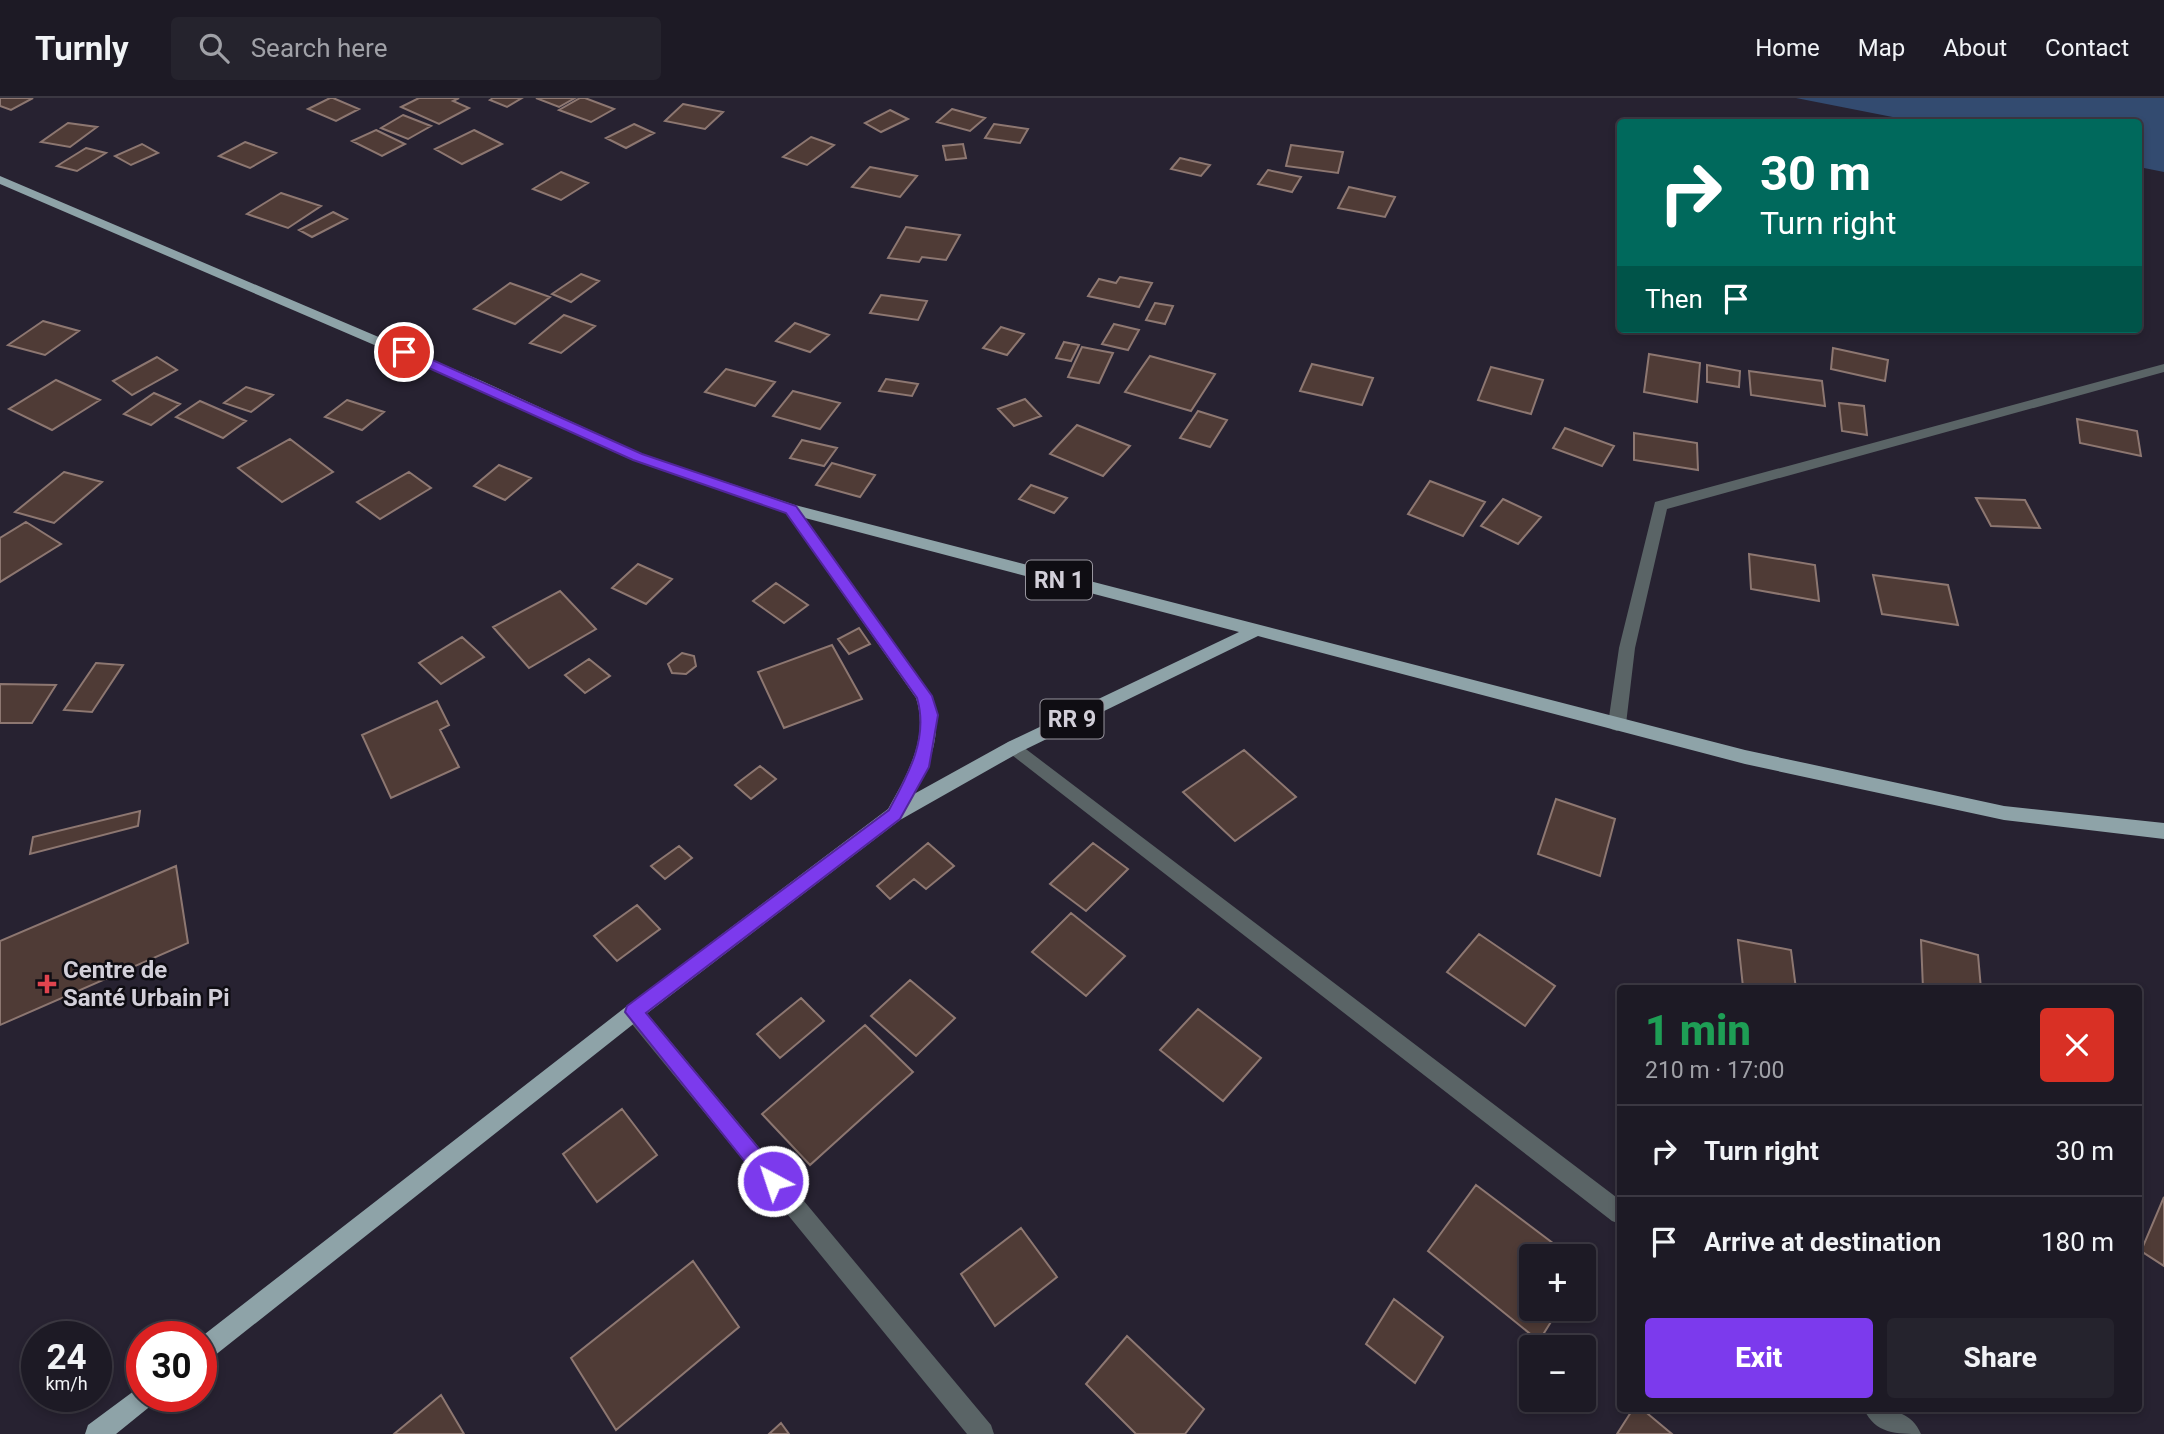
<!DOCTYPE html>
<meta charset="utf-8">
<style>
:root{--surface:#1d1a25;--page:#25232d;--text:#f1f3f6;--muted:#a0a1a7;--line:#3b3842;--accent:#7c3aed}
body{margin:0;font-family:Roboto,sans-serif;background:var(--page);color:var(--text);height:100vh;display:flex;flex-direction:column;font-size:26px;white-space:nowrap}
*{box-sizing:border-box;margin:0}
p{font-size:23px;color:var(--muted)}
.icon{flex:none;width:38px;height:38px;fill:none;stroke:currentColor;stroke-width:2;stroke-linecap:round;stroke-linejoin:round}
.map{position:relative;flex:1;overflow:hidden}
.sheet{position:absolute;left:1617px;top:887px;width:525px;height:427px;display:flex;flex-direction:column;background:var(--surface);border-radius:7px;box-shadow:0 4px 10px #0003,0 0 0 2px var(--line)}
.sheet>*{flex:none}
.top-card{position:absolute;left:1617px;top:21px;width:525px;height:214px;border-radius:7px;box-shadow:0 4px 10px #0003,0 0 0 2px var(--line);background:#00695c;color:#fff;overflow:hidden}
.controls{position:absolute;left:1519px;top:1146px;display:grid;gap:14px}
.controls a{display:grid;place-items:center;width:77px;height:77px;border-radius:7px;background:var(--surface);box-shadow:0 4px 10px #0003,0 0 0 2px var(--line);font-size:35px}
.speed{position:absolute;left:21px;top:1223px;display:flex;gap:14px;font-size:35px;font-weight:700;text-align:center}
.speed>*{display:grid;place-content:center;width:91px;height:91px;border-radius:50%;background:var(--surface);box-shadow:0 4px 10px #0003,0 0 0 2px var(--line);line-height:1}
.speed small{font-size:18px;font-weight:400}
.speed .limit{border:10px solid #d22;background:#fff;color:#111}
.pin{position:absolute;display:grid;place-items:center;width:60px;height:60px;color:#fff;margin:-30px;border:4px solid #fff;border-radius:50%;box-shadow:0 2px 7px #0007}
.me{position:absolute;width:77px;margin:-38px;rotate:320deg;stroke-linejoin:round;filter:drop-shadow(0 0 5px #0008)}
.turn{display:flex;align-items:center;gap:24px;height:147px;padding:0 28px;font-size:32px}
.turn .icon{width:91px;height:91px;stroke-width:2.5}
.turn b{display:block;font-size:49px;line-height:60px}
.then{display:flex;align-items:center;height:66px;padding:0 28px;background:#0003;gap:14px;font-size:26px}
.round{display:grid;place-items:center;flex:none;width:74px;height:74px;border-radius:7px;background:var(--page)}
.summary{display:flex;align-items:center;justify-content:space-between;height:119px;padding:0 28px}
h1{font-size:42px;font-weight:800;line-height:52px;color:#1e9e55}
.cta{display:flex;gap:14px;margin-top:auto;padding:14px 28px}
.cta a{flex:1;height:80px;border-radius:7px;background:var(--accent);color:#fff;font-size:28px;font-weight:800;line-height:80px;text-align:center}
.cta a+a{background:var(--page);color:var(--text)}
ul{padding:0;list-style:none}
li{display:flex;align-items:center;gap:21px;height:91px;padding:0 28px;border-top:2px solid var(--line)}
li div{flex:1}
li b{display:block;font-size:26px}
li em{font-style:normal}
header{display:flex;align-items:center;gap:42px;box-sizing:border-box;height:98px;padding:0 35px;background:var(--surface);border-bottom:2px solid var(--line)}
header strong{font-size:33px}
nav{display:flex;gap:38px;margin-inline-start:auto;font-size:24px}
.search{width:490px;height:63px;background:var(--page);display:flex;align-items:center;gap:18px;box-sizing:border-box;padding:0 24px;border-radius:7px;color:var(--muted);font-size:26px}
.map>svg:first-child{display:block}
</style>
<header>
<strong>Turnly</strong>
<div class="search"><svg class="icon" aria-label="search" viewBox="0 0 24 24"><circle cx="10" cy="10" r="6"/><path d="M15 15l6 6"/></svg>Search here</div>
<nav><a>Home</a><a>Map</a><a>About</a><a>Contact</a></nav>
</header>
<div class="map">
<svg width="2164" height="1336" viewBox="0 0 2164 1336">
<rect width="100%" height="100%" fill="#272231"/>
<!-- water -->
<path fill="#334b70" d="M1796,0H2164V74L2139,69L2138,24H1918Z"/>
<!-- building -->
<path fill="#4f3b36" stroke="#8d7771" stroke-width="2" d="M0,0H33L11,12L0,8Z
M330,0H333L359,11L336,23L308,11Z
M419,0H459L453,3L469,10L439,26L401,9Z
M493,0H522L507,9L490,2Z
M536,0H575L559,9Z
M580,0H585L614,11L591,24L559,12Z
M683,6L723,14L705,31L665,23Z
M952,11L985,20L970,33L937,24Z
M890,12L908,21L881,34L865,25Z
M403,17L431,28L408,41L381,30Z
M68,25L97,29L70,49L41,44Z
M634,26L654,35L626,50L606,40Z
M994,26L1028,31L1020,45L985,40Z
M376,32L405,46L382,58L352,43Z
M474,32L502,46L462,66L435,51Z
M811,39L834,47L807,67L783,59Z
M245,44L276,55L250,70L219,58Z
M142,46L158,55L131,67L115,58Z
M963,46L966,60L946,62L943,48Z
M1291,47L1343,54L1338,75L1286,68Z
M86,50L106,55L77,73L57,68Z
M1180,60L1210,67L1201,78L1171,71Z
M870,69L917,78L900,99L852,89Z
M1268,72L1301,79L1292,94L1258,86Z
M561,74L588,85L561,102L533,91Z
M1349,89L1395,99L1385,119L1338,110Z
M281,95L321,108L288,130L247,116Z
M333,114L347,121L312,139L299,132Z
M906,129L960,137L946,162L922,159L919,164L888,160Z
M581,176L599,183L571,204L552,196Z
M1120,179L1152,185L1139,209L1088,198L1099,181L1116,185Z
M510,185L550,199L515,226L474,211Z
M881,197L927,203L918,222L870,215Z
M1155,205L1173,208L1165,226L1146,222Z
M564,217L595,228L561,255L530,245Z
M43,223L79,233L45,257L8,247Z
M795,225L829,237L810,254L776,243Z
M1114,226L1139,232L1128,252L1102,246Z
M1001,229L1024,236L1007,257L983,250Z
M1064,244L1079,247L1071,263L1056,260Z
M1082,249L1113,255L1099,285L1068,279Z
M1833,250L1888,262L1885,283L1831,271Z
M1649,256L1700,265L1697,304L1644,294Z
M1150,258L1215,276L1191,313L1125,294Z
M157,259L177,272L132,297L113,283Z
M1312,266L1373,280L1362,307L1300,293Z
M1707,267L1740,273L1739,289L1707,284Z
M1491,269L1543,282L1531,316L1478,302Z
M726,271L775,284L755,308L705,294Z
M1749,273L1822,283L1825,308L1751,297Z
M886,281L918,286L912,298L879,293Z
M56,282L100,302L52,332L9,311Z
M246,289L273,297L251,314L224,305Z
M793,293L840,305L820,331L773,318Z
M154,295L180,306L151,327L124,316Z
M1025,301L1041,318L1014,328L998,311Z
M347,302L384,314L362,332L325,319Z
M200,303L246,323L223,340L176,319Z
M1839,305L1864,308L1867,337L1842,333Z
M1198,313L1227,322L1210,349L1180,340Z
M2077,321L2137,333L2141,358L2080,345Z
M1077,327L1130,348L1103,378L1050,356Z
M1565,330L1614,348L1602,368L1553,350Z
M1634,335L1697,345L1698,372L1634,362Z
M290,341L333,374L282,404L238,370Z
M802,342L837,350L824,368L790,360Z
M832,365L875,377L860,399L816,387Z
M499,367L531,380L505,402L474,388Z
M64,374L102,384L54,425L15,414Z
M409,374L431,390L380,421L357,404Z
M1430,383L1485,404L1463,438L1408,416Z
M1031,387L1067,400L1054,415L1019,401Z
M1976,400L2025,402L2040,430L1991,428Z
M1503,401L1541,419L1518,446L1481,428Z
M26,424L61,446L0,484V440Z
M1749,456L1815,467L1819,503L1751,491Z
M638,466L672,481L646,506L612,490Z
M1873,477L1948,487L1958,527L1882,516Z
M776,485L808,507L784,525L753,503Z
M560,493L596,531L529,570L493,529Z
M859,530L870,546L849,556L838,541Z
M462,539L484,559L441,586L419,565Z
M832,547L862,601L784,630L758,574Z
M682,555L694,558L696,568L686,576L672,575L668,566Z
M589,561L610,578L585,595L565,577Z
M96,565L123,567L92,614L64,612Z
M0,586L56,587L32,625H0Z
M437,603L449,627L440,632L459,669L391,700L362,637Z
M1244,652L1296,699L1235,743L1183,694Z
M760,668L776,681L751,701L735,687Z
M1556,701L1615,721L1600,778L1538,756Z
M140,713L138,728L30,756L33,739Z
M928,745L954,768L926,791L914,781L890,801L877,788Z
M1093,745L1128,771L1086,813L1050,786Z
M679,748L692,760L665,781L651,768Z
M176,768L188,845L0,927V843Z
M637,807L660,831L617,863L594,838Z
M1071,815L1125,858L1086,898L1032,854Z
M1479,836L1555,888L1525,928L1447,874Z
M1738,842L1791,852L1796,891L1743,889Z
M1921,842L1978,857L1981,891H1923Z
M910,882L955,920L916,958L871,918Z
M801,900L824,923L780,960L757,936Z
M1198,911L1261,960L1223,1003L1160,952Z
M865,927L913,974L810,1067L762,1016Z
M622,1011L657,1057L597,1104L563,1056Z
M1476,1087L1570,1158H1531V1211H1559L1539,1243L1428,1153Z
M2164,1099V1168L2141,1153Z
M1021,1130L1057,1179L995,1228L961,1176Z
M693,1163L739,1229L616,1332L571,1260Z
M1394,1201L1443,1239L1415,1285L1366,1246Z
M1127,1238L1204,1311L1185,1336H1136L1086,1286Z
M441,1297L464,1336H394Z
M1633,1311H1642L1672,1336H1617Z
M781,1325L789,1336H769Z"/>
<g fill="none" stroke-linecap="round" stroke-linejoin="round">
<!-- minor -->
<path fill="#5a6466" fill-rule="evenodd" d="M2164,266V274L1667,411L1635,550L1626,626L1617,633L1611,631L1608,626L1619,550L1655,404Z
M1014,642L1620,1102V1126L1612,1123L1008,654L1005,649L1008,644Z
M634,905L641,908L991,1327L994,1336H967L627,920L624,914L627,908Z
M1864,1311C1887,1310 1911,1312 1921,1336C1897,1336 1875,1336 1864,1311Z"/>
<!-- major -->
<path fill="#8ea3a8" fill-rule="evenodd" d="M0,78L482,283L642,356L795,407L1745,652L2004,708L2164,725V741L2004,722L1745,666L1258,538L1020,654L900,722L641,920L209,1262L201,1266V1239L627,908L888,711C907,677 929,640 916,600L786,415L632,362L472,289L0,86ZM805,420L1239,534L1008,644L914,696C931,666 943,632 932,598Z
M142,1287V1298H157L153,1306L116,1336H85L88,1327Z"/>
</g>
<!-- route -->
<path fill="#7c3aed" stroke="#51269a" stroke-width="2" d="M400,251H408L642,356L796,408L932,598L938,617L929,669L900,721L646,915L780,1076L783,1083L780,1090L773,1092L766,1090L625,914L627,908L889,712C908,677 929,640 917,600L786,415L633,362L400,257Z"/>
<!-- markers -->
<path fill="#e0444e" stroke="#0f0d13" stroke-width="2.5" d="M43.5 875.5h7v7h7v7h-7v7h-7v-7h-7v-7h7z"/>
<g text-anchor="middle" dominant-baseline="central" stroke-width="5" stroke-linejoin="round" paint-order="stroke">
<!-- shield labels -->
<g fill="#0f0d13" stroke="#98959e" stroke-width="2">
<rect x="1026" y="462.5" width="66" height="39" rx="5"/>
<rect x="1040.5" y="601.5" width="63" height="39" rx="5"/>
</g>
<g font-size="23" font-weight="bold" fill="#d2cfd9">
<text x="1059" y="482">RN 1</text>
<text x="1072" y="621">RR 9</text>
</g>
<!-- poi labels -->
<g font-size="24" font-weight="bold" fill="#d2cfd9" stroke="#0f0d13" text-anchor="start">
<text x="63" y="872">Centre de<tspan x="63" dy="28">Santé Urbain Pi</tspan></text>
</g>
</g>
</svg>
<div class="controls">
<a>+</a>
<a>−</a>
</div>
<div class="speed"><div>24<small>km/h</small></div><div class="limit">30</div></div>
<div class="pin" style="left:404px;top:254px;background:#d93025"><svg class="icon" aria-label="arrive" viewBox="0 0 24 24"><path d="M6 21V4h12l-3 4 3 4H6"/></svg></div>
<svg class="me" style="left:773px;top:1083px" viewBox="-20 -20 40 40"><circle r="17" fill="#7c3aed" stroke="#fff" stroke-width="3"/><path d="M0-11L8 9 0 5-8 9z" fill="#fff"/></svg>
<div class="top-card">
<div class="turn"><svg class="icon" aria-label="right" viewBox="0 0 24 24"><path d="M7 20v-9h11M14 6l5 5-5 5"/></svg><div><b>30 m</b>Turn right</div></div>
<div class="then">Then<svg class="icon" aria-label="arrive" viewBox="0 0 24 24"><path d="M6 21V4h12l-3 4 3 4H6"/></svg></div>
</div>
<section class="sheet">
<div class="summary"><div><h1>1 min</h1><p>210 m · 17:00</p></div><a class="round" style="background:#d93025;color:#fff"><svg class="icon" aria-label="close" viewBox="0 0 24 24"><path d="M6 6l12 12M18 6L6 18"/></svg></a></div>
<ul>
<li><svg class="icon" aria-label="right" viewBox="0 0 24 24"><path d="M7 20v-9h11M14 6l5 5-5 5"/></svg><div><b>Turn right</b></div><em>30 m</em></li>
<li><svg class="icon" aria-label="arrive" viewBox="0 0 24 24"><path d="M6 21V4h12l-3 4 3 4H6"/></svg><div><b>Arrive at destination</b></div><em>180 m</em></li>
</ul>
<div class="cta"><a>Exit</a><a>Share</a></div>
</section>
</div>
